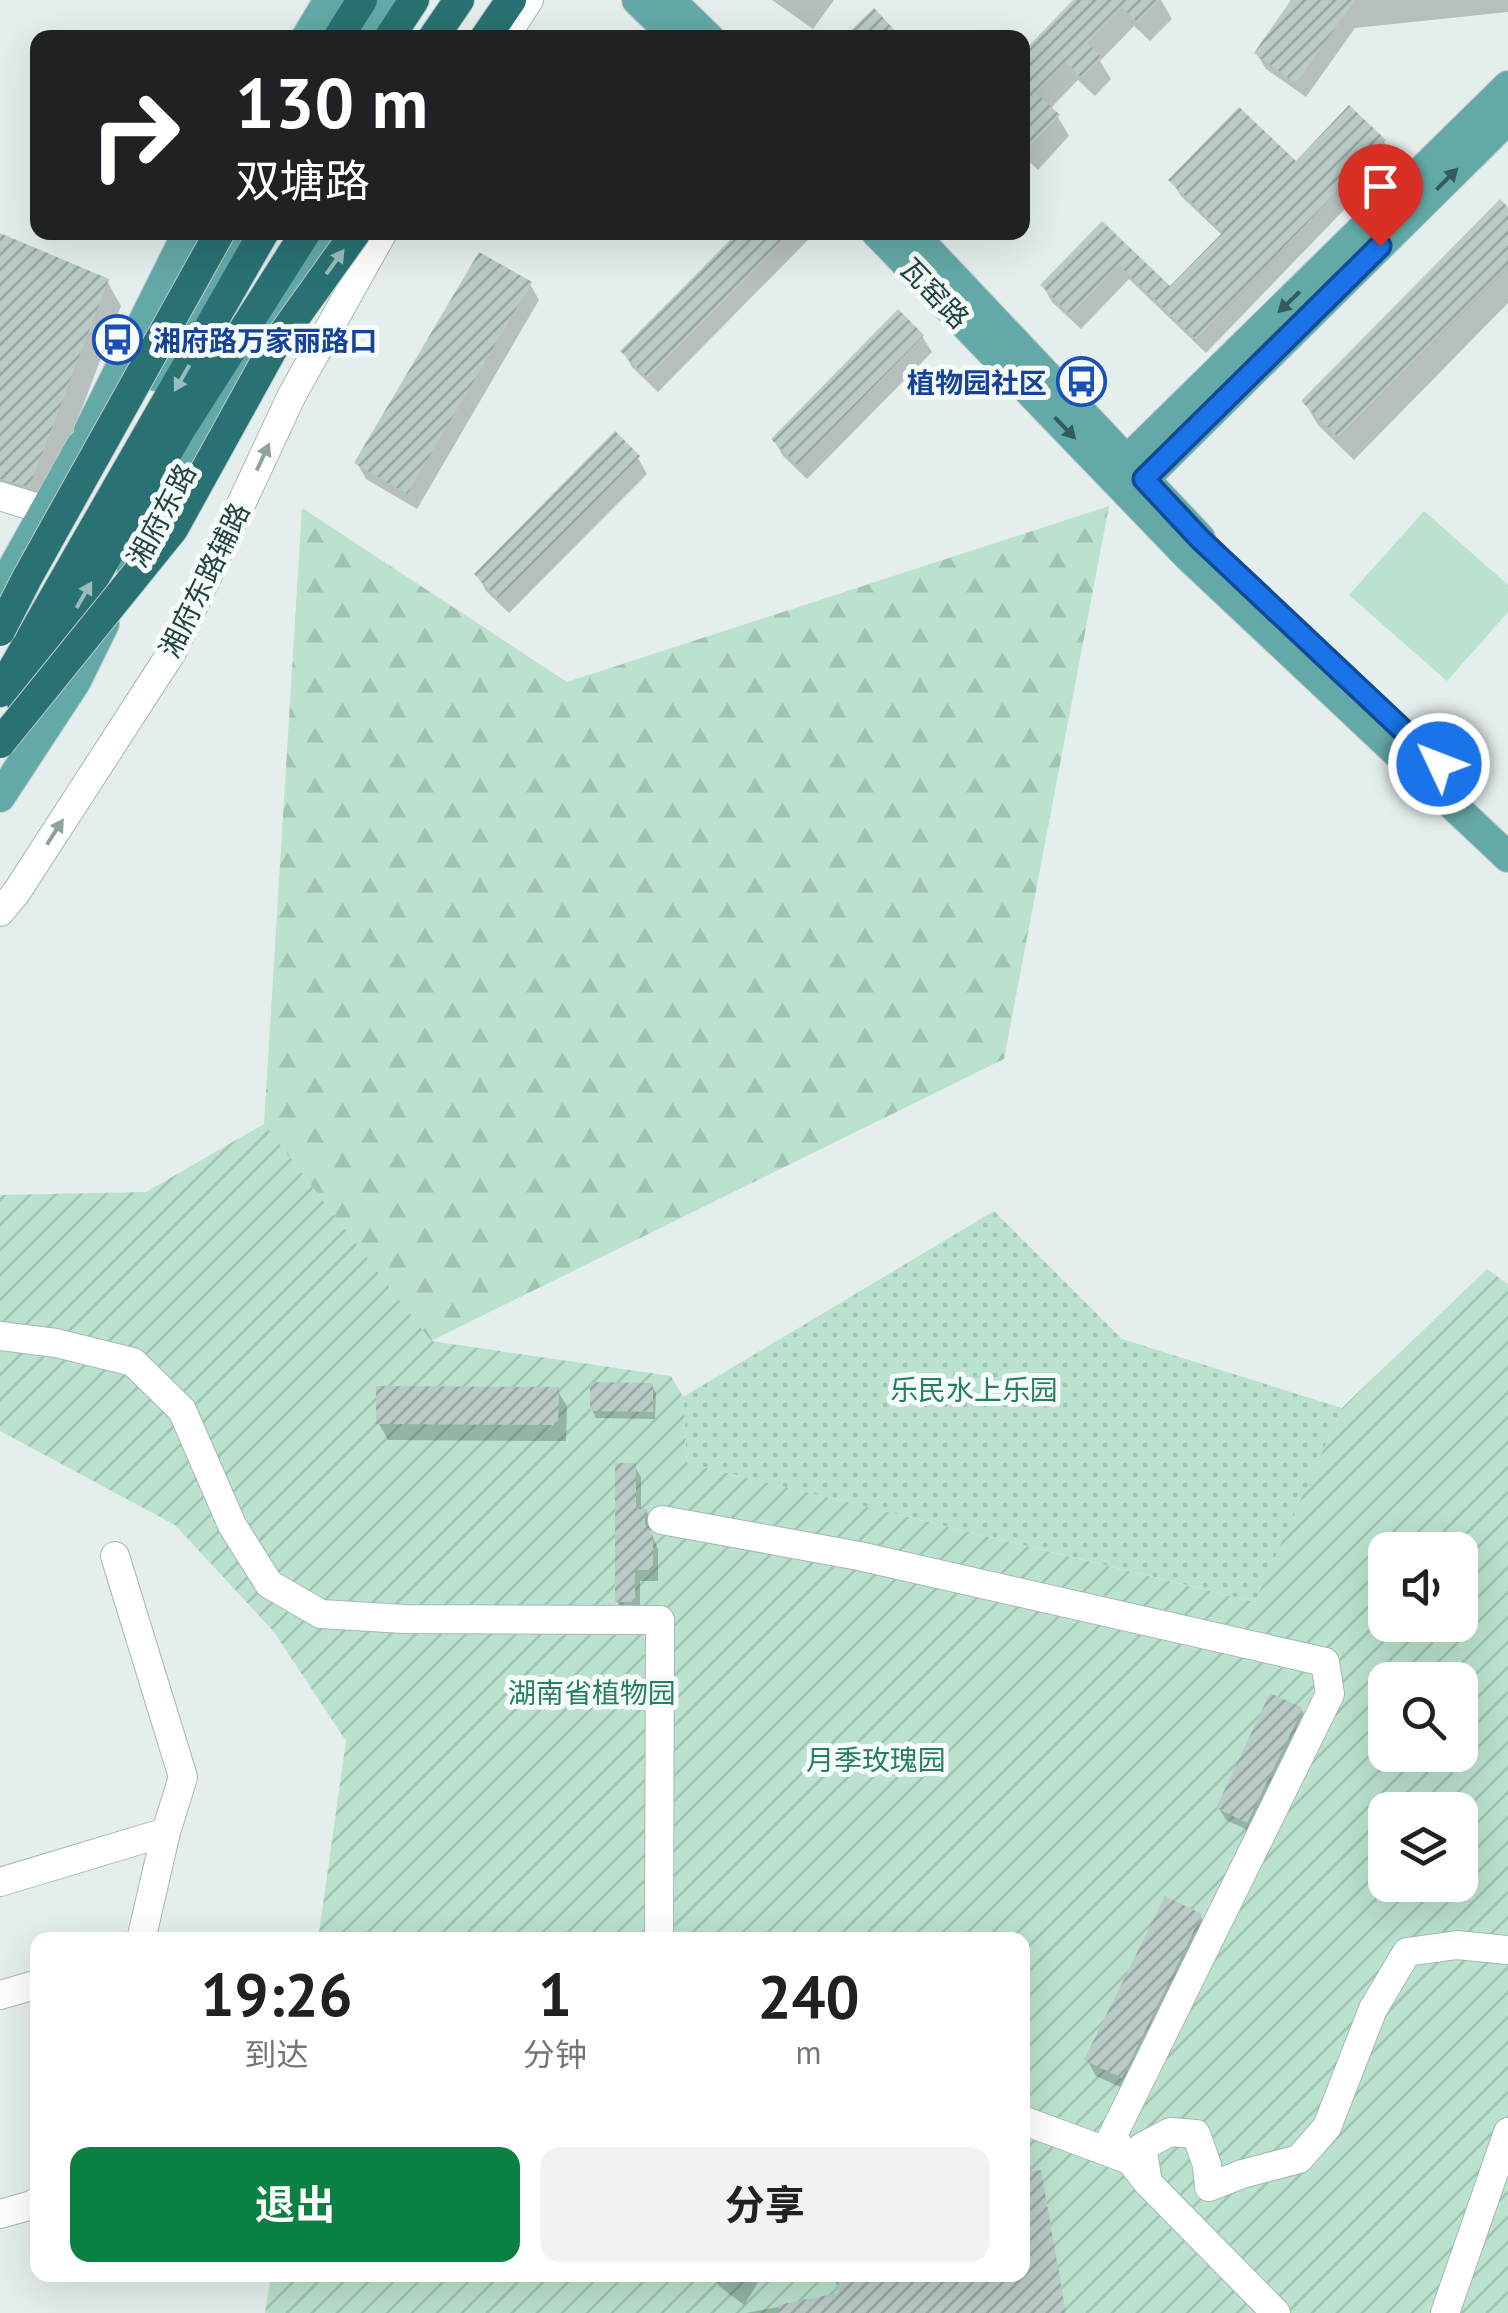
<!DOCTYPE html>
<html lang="zh">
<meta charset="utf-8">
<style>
:root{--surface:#fff;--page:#f2f2f2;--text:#202124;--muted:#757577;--accent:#0b8043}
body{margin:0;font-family:"PT Sans","Noto Sans SC",sans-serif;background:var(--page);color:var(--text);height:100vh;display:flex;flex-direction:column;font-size:38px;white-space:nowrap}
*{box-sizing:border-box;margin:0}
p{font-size:32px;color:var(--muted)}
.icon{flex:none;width:55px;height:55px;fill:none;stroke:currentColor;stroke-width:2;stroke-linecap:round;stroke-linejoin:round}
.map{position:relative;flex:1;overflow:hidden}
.details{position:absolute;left:30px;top:1932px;width:1000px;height:350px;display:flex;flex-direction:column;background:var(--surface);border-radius:20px;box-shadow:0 10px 40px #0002}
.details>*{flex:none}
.banner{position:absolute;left:30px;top:30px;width:1000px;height:210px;border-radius:20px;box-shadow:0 10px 40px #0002;background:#202124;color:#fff;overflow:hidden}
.buttons{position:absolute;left:1368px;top:1532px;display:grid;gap:20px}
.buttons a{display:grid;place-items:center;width:110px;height:110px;border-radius:20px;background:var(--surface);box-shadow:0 10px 40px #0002;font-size:50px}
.pin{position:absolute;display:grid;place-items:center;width:85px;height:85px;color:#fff;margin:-102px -42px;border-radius:50% 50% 50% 0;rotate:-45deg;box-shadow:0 0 10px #0007}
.pin .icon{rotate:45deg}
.me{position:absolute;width:110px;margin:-55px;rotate:313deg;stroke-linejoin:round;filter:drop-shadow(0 0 8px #0008)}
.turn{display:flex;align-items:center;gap:35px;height:210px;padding:0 40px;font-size:45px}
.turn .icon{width:130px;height:130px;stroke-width:2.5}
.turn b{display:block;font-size:70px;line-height:85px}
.eta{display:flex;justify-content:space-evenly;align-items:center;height:170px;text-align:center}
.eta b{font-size:60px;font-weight:700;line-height:70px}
.cta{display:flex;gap:20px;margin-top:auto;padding:20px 40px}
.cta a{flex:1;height:115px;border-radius:20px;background:var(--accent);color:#fff;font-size:40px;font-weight:700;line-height:115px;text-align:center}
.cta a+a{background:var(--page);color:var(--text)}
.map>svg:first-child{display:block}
</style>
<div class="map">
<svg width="1508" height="2313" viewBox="0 0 1508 2313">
<defs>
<pattern id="forest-firs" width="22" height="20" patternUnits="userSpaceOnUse" patternTransform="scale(2.5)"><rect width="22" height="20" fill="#bae2ce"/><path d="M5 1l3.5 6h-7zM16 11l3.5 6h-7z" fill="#a0c3b2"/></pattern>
<pattern id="park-dots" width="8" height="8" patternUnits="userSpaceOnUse" patternTransform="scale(2.5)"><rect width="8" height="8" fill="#bae2ce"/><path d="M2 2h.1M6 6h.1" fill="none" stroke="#a0c3b2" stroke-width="1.8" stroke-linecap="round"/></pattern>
<pattern id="garden-furrows" width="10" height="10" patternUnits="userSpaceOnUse" patternTransform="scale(2.5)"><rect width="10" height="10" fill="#bae2ce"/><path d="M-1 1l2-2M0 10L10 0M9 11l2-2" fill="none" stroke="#a0c3b2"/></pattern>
<pattern id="building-hatch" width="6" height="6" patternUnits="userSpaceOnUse" patternTransform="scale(2.5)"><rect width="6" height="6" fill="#b9cac7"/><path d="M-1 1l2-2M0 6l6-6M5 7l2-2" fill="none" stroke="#96a6a3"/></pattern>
</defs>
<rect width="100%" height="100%" fill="#e4efed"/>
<!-- grass -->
<path fill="#bae2ce" d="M1424,511L1508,585V612L1447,681L1349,595Z"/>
<!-- forest -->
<path fill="url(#forest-firs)" d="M1109,506L1004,1059L431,1341L264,1124L302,508L567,682Z"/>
<!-- park -->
<path fill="url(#park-dots)" d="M994,1211L1122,1339L1342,1408L1256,1602L687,1463L683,1397Z"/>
<!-- garden -->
<path fill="url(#garden-furrows)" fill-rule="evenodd" d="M264,1124L431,1341L671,1376L683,1397L687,1463L1255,1602L1342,1408L1487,1269L1508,1284V2313H265L271,2275H1022V1940H318L346,1741L274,1632L175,1525L0,1431V1195L146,1192ZM1385,1550H1460V1625H1385ZM1385,1680H1460V1755H1385ZM1385,1810H1460V1885H1385Z"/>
<!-- shadow -->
<path fill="#0003" d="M772,0H834L813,29Z
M1076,0H1161L1172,19L1150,41L1134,26L1100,61L1111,79L1095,96L1078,80L1050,109L1058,117L1069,136L1038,170L1022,155V56Z
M1294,0H1508V12L1355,28L1306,97L1266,69L1256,53Z
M1349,109L1384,142L1394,158L1206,353L1129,279L1081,329L1052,302L1043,286L1102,225L1171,290L1223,236L1181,196L1171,180L1296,165Z
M1508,211V303L1354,460L1318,425L1304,401Z
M741,232H807L810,238L658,392L632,367L623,351Z
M0,246L107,281L121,306L43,510L0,502Z
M530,284L539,300L417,509L366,479L357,463Z
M922,336L932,352L807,479L783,456L774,440Z
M638,458L647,474L509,613L486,591L477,575Z
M652,1386L656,1393L655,1419L596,1418L592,1410Z
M557,1390L567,1406L566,1441L388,1440L379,1424Z
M634,1465L641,1477V1512H647L653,1523L650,1531L658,1549V1581H640V1613H624L617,1601Z
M1302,1710L1308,1722L1254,1833L1226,1820L1219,1808Z
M1200,1916L1210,1932L1131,2092L1096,2076L1087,2060Z
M712,2275H760L761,2278L744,2305L719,2286Z
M837,2275L1066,2313H746L841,2295Z"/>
<!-- building -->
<path fill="url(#building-hatch)" d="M1073,0H1160L1138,23L1122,7L1087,43L1102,58L1082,78L1066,62L1036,93L1060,115L1022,154V53Z
M1291,0H1355L1296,83L1254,53Z
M874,8L902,38H843Z
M1349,105L1386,140L1196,339L1119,265L1071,315L1040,285L1102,221L1170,286L1223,232L1168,180L1239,107L1296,161Z
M1500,199L1508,207V265L1338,437L1301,401Z
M738,232H792L648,378L620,351Z
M0,233L109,279L29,487L0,479Z
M479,252L532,282L407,494L354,463Z
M898,309L924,335L797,465L771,439Z
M615,431L640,456L499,599L474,574Z
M590,1382L653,1383V1412L590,1411Z
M376,1386L559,1387L558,1425L376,1424Z
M615,1463H636V1509H648L645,1516V1525L653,1535V1570H635V1602H615Z
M1270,1693L1303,1708L1247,1823L1216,1808Z
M1165,1896L1202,1914L1122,2078L1084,2060Z
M1041,2170L1066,2313H779L778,2305L838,2293L835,2275H1022V2173Z"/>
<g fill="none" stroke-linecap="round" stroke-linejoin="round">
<defs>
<path id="minor" d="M504,38L529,0
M0,496L45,510
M0,912L16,893L172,652L292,395L383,232
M0,1336L56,1343L133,1362L182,1410L232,1525L269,1584L321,1614L404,1619L660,1620L659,1940
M662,1520L859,1556L1325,1662L1330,1694L1112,2137L1130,2160
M115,1556L183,1777L166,1832L141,1940
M0,1882L166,1832
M0,1995L38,1984
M1022,2120L1130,2160L1148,2183L1276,2313
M1148,2183L1142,2147L1170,2132L1196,2134L1207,2165L1209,2187L1242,2174L1299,2159L1327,2127L1373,2009L1407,1952L1457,1945L1508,1950
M0,2214L32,2205L38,2201
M1445,2313L1508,2132"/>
<path id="major" d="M637,0L676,38
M670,0L709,38
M306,38L329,0
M361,38L387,0
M876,232L1188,556L1508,857
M911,232L1200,538
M156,376L242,232
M89,431L188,232
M1114,473L1508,86
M1131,492L1508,119
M132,570C190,454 256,342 324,232
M0,591L81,446L116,415
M0,797L76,681L104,624"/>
<path id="highway" d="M338,38L362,0
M389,38L414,0
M433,38L459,0
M485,38L511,0
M0,692L264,232
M22,702L180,430L306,232"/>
</defs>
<!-- minor casing -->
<use href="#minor" stroke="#a6b8b6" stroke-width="30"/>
<!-- major casing -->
<use href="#major" stroke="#c1caca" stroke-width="32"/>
<!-- highway casing -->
<use href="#highway" stroke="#c1caca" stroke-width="32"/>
<!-- minor -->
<use href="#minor" stroke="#fff" stroke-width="28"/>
<!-- major -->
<use href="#major" stroke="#63a9a7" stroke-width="30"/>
<!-- highway -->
<use href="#highway" stroke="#297173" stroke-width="30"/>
<defs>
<path id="highway-bridge" d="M0,631L27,578L220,232
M0,743L173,529L273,348L356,232"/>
</defs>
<!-- highway-bridge casing -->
<use href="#highway-bridge" stroke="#c1caca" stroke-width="32" stroke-linecap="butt"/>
<!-- highway-bridge -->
<use href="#highway-bridge" stroke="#297173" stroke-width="30"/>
</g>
<!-- one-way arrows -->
<defs><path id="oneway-solid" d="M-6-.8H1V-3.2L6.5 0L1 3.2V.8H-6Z" transform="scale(2.5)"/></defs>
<g fill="#325c5b">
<use href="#oneway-solid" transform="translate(1447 179) rotate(-45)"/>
<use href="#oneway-solid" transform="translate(1289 302) rotate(136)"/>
<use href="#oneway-solid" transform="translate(1065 428) rotate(46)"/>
</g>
<g fill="#99bdbd">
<use href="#oneway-solid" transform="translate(335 262) rotate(-54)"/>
<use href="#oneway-solid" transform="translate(182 378) rotate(120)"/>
<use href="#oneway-solid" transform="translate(84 595) rotate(-60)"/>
</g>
<g fill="#90a1a0">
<use href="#oneway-solid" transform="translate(263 457) rotate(-65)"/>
<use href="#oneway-solid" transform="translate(55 832) rotate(-57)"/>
</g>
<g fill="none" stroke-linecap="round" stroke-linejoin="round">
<defs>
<path id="route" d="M1380,246L1144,479L1200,539L1439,764"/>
</defs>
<!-- route casing -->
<use href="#route" stroke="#114b97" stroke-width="25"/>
<!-- route -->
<use href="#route" stroke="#1a73e8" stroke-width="18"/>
</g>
<!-- icons -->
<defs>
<symbol id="bus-ring" viewBox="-11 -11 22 22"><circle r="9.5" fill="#f5fbf9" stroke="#1a4fb4" stroke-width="1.5"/><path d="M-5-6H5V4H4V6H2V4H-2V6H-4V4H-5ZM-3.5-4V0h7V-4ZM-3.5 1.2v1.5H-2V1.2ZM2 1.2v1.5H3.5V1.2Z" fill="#1a4fb4"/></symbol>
</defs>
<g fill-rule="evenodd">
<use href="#bus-ring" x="90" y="312" width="55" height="55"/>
<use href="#bus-ring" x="1054" y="354" width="55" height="55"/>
</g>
<g text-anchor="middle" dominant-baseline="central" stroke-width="10" stroke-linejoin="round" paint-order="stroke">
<!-- street labels -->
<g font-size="28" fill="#214342" stroke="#f5fbf9">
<text transform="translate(935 293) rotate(46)">瓦窑路</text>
<text transform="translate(161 515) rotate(-62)">湘府东路</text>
<text transform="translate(204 580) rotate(-64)">湘府东路辅路</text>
</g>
<!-- transit labels -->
<g font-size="28" font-weight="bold" fill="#164399" stroke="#f5fbf9" text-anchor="start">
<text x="153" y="340">湘府路万家丽路口</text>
<text x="1047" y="382" text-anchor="end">植物园社区</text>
</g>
<!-- park labels -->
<g font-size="28" fill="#267f5d" stroke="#f5fbf9">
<text x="974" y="1389">乐民水上乐园</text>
<text x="592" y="1692">湖南省植物园</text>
<text x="876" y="1759">月季玫瑰园</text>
</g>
</g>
</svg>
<div class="buttons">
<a><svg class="icon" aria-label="sound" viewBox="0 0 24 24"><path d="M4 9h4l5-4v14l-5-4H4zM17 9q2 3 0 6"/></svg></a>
<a><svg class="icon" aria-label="search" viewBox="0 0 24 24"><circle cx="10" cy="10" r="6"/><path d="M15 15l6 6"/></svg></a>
<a><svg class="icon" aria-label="layers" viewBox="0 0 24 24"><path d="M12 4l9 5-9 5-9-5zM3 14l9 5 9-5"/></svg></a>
</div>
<div class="pin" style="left:1380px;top:246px;background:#d93025"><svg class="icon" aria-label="arrive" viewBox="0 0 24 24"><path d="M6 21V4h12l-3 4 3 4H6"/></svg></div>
<svg class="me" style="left:1439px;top:764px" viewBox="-20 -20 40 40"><circle r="17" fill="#1a73e8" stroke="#fff" stroke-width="3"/><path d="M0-11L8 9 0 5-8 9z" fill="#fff"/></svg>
<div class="banner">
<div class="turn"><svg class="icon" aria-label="right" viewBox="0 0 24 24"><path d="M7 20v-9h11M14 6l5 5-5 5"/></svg><div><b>130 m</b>双塘路</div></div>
</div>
<section class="details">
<div class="eta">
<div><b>19:26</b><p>到达</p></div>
<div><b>1</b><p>分钟</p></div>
<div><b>240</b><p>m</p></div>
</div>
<div class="cta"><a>退出</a><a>分享</a></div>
</section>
</div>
